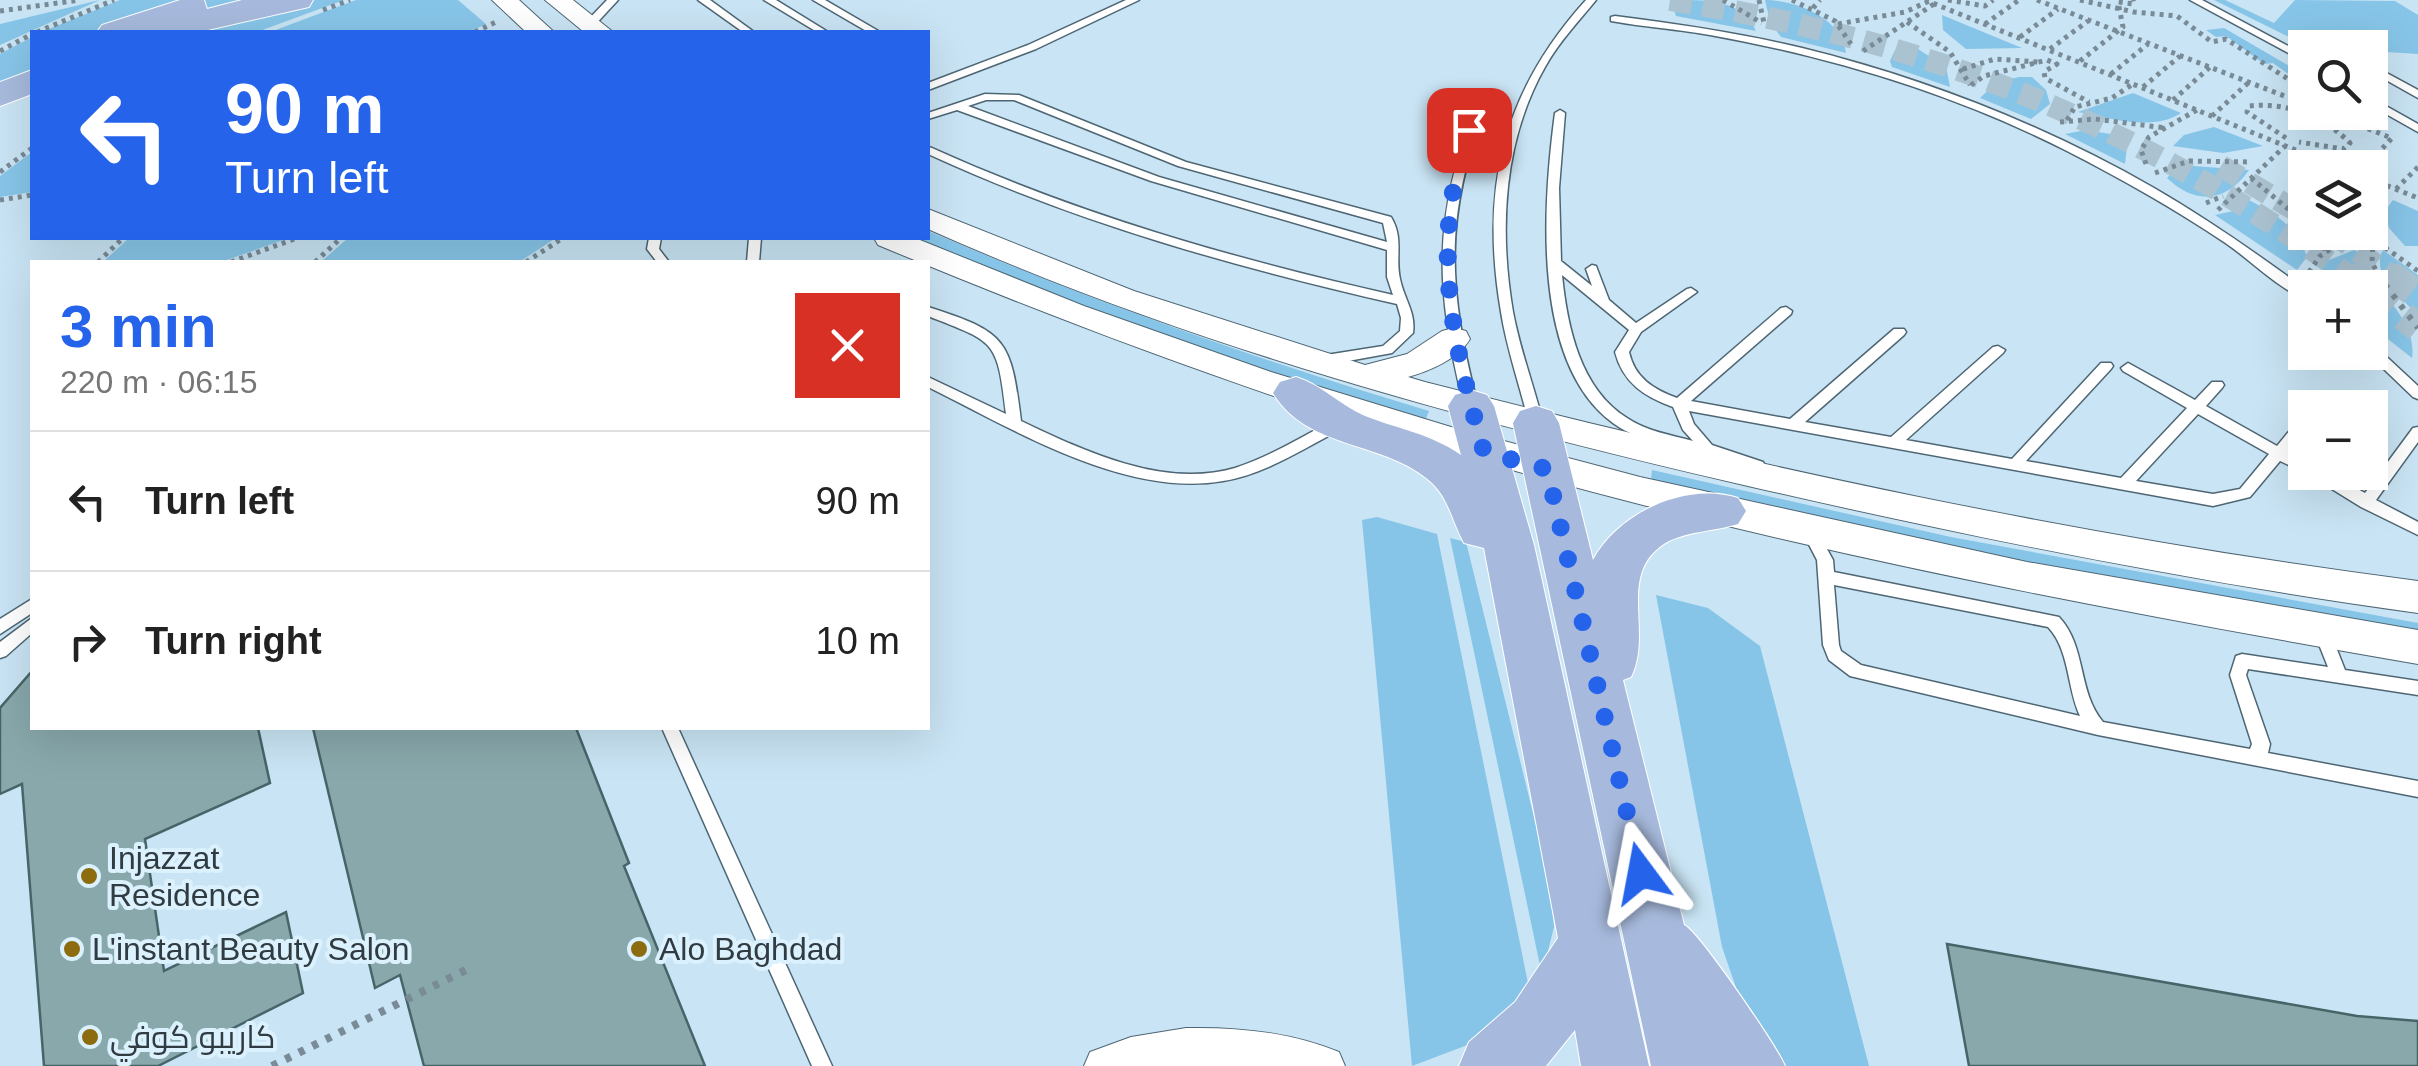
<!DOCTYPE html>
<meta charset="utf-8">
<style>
:root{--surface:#fff;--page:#f2f2f2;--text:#222;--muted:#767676;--line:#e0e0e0;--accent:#2563eb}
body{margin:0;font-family:Helvetica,Cairo,sans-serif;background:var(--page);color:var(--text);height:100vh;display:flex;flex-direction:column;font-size:38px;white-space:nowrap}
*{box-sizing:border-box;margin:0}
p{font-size:32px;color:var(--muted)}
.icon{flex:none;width:55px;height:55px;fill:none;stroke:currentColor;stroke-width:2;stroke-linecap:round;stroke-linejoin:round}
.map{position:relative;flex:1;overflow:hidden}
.panel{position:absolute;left:30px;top:260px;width:900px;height:470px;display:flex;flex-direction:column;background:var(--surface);border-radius:0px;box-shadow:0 10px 40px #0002}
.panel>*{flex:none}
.top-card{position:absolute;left:30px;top:30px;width:900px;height:210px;border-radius:0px;box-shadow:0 10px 40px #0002;background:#2563eb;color:#fff;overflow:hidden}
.controls{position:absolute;left:2288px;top:30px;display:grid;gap:20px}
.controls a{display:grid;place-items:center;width:100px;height:100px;border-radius:0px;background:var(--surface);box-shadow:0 10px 40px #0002;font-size:50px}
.pin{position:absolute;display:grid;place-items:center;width:85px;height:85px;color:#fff;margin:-42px;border-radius:20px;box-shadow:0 5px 15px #0006}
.me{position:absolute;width:110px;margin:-55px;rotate:347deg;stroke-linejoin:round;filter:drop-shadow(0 0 8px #0008)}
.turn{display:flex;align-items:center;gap:35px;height:210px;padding:0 30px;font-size:45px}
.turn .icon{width:130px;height:130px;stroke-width:2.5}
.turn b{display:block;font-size:70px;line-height:85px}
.round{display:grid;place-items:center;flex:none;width:105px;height:105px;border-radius:0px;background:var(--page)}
.overview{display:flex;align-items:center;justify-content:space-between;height:170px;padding:0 30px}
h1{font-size:60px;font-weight:700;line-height:75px;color:var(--accent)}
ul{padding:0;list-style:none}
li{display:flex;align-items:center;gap:30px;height:140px;padding:0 30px;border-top:2px solid var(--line)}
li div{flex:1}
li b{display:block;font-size:38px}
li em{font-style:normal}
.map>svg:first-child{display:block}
</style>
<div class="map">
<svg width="2418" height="1066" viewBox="0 0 2418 1066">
<rect width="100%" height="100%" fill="#c9e4f4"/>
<!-- green -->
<path fill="#87c5e8" d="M100,0L0,45V24Z
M120,0H344L257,32H42Z
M356,0H458L486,24L469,32H270Z
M1679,0C1708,0 1743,0 1756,31L1676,16L1674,9Z
M1765,0C1796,0 1842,18 1846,53L1781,37L1770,22Z
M2214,0H2225L2274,23L2295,0L2395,1L2418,15V54L2370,51V48L2307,46Z
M1942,15L2022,48L1966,49L1943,30Z
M2224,28L2305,75V86L2273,63L2264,64L2226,36L2216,37L2206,30Z
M32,37V90L0,94V54Z
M1910,44L1946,67L1950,87L1892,67L1890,61L1895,50Z
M2019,77H2032L2046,90L2050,104L2031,119L1980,98L1997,82Z
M2133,93L2181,113C2152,132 2110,118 2078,112Z
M2214,127L2263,146L2223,153L2173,146L2184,135Z
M2086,130L2128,137L2125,164L2065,134Z
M32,152V192L0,197V176Z
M2193,166L2249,170C2226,203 2195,205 2167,178L2174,170Z
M2249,200C2276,214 2297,227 2307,257L2297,270L2215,215L2233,211Z
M2393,200L2418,211V246H2405L2389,228L2384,212Z
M928,231C1091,301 1258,360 1429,411L1425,421C1251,370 1079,309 913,238H928Z
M129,238H289L221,262H103Z
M348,238H556L519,262H321Z
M2354,250L2360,253C2371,291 2418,316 2412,358L2370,325V288L2319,285L2324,262Z
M2383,250L2418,275V317C2404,297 2369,275 2383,250Z
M1652,470L1951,537L2418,623V633L2043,566L1651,479Z
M1377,517L1437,534L1530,993L1478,1041L1412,1066L1362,520Z
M1450,538L1466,542L1549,878L1554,927L1542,975Z
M1656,595L1708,608L1760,646L1869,1066H1776L1742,1005L1722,947Z"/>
<!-- building -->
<path fill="#88a8ab" stroke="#476568" stroke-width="2.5" d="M32,671V728H258L270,783L145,839L164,971L286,912L303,993L158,1066H44L22,784L0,794V708Z
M313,728H576L629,863L624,866L705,1066H424L400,975L375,988Z
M1947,944L2357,1016L2418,1021V1066H1969Z"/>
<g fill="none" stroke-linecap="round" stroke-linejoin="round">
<!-- minor-tunnel-far1 -->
<path stroke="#abc2d0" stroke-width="22" stroke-dasharray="22 11" stroke-linecap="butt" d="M1670,0C1932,41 2134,122 2351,277
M2221,166L2305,216
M2331,232L2393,277"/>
<!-- minor-tunnel -->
<path stroke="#abc2d0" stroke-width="29" stroke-dasharray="29 14" stroke-linecap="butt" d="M2347,274L2367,288
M2389,274L2418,295
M2370,289L2418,328"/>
<defs>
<path id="service" d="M607,0H618L593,27H585V23Z
M698,0H710L754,32H743Z
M764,0H776L828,32H817Z
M813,0H825L880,32H868Z
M1126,0H1139L1036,49L928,90V83L1028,45Z
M1586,0H1596C1578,22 1559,42 1545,67C1503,141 1499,230 1513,312C1520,350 1534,386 1543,423L1536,428L1529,423C1520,386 1507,350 1501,312C1480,189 1502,93 1586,0Z
M2190,0H2202L2305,55V62Z
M1615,16C1678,24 1740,33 1802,48C1924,78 2044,125 2154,188C2206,218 2256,253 2305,289V299C2276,287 2251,260 2224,242C2173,208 2120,178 2065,150C1954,94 1832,57 1710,35C1677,29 1644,27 1611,21V17Z
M2370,64L2418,90V98L2370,71Z
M985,94L1019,95L1186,162L1391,217C1404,238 1395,257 1400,279C1404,299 1416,312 1413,333L1392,353L1326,365L1321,363L1319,360L1326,355L1383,346L1400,331L1401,318L1397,304C1235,267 1078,223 928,154V147L932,148C1080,215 1234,259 1393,295L1387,277V250L1151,181L957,110L928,119V113ZM986,100H1014L1178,166L1383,223L1387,242L1159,177L968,106Z
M2370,97L2418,124V132L2370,105Z
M1482,100L1487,103C1443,217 1448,289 1478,406L1471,411L1464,406C1435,289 1432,217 1477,103Z
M1560,110L1565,113L1559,188L1561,261L1592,286L1586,269L1592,265L1596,266L1609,300L1636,323L1687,289L1691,288L1697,292L1641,332L1629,352C1635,378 1653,389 1677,398L1781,308L1786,307L1792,311L1791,314L1691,401L1790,419L1894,329H1904L1906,332L1904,335L1805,422L1891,437L1993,347L1998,346L2005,350L2003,353L1906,440L2012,459L2101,363H2111L2113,366L2111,369L2026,461L2121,478L2187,408L2123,371L2121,368L2128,363L2195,400L2212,382H2222L2224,385L2222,388L2206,406L2277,446L2300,418L2305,417V431L2288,452L2305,461V472H2326L2365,493L2413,428L2418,427V442L2376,500L2418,522V535L2361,507L2306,473L2280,461L2250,497L2213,506L1689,411L1694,424L1712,445L1763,462L1765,466L1763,470L1758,471C1746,467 1734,462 1722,458C1687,448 1643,445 1613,423C1531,363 1543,203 1555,113ZM1562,275L1629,330L1615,352C1623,383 1645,397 1673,407L1683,430L1693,441C1671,435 1646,431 1627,418C1580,389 1567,326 1562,275ZM2198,414L2269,454L2240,489L2213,494L2136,481Z
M649,238H661L659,249L669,262H657L647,249Z
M749,238H761L759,262H747Z
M928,307C1007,332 1011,340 1021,421C1084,451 1164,489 1235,468C1269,457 1300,438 1332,421H1342L1344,425L1342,429C1304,448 1266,474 1223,481C1125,498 1013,429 928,387V377L1006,414C997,339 996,343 928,316Z
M2370,345L2375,346L2418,386V399L2413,397L2366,352H2370Z
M2324,394L2331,399L2325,408H2310L2319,396Z
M1812,529L1817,531L1833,560L1834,572L2059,617C2087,647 2077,691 2103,722L2250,749L2252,744L2230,675L2236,656L2242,654L2328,667L2314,632L2316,627L2322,626L2328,627L2345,670L2418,681V695L2248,669L2246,675L2270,744L2268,753L2418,781V797L2098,735L1850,676L1829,660L1823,645L1817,560L1804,535L1807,531ZM1834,585L2048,627C2070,650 2067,689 2080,716L1861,665L1841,651L1839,645Z
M32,599V613L0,634V619Z
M32,618V633L6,656L0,658V642Z
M662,728H678L832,1066H812Z"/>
<path id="minor" d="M1186,1028C1238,1027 1291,1032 1339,1052L1345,1066H1084L1090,1052L1131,1037Z"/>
<path id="tertiary" d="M492,0H519L554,32H526Z
M545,0H573L613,32H584Z
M928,209L1134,291L1365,365L1407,354L1442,331L1454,328L1466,331L1470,339C1458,359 1430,371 1408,377L1425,382C1752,466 2083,538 2418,581V613C2192,582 1970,537 1748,486C1467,421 1191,346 928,229Z
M874,238H915L1084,306L1271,372L1451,427L1640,477L2027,562L2418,630V664C2090,607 1763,545 1443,450C1251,393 1060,321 878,245Z"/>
<path id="primary" d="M180,0H204L207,9L242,0H313L309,7L199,32H97L102,25Z
M32,70V94L0,106V82Z
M1296,377C1322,385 1340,405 1365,416C1398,429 1431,434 1461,455L1448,406L1455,395L1471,390L1487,395L1494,406L1534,545L1649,1066H1581L1575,1030L1546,1066H1459L1469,1042L1515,1002L1558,938L1484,548L1464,543C1453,523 1449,499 1432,483C1386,440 1308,451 1273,393L1280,382Z
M1536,406L1552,411L1559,423L1593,560C1618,513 1686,481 1738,498L1746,511L1738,524C1716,531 1690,531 1669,541C1614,571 1654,631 1631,677L1623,680L1684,925C1698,931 1776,1045 1785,1066H1651L1513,423L1520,411Z"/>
</defs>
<!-- service casing -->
<use href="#service" stroke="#4e6674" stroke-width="3"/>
<!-- minor casing -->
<use href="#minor" stroke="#4e6674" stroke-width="2"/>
<!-- tertiary casing -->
<use href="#tertiary" stroke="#4e6674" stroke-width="2"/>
<!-- primary casing -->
<use href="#primary" stroke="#fff" stroke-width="2"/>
<!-- path-far2 -->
<path stroke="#798b96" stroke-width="5" stroke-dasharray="4 5" stroke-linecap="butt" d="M1723,0L1762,23
M1759,0L1764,23
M1792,0L1835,21L1851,44
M1925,0L2340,168
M1948,0L1985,6L1993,0
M2037,0L2305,104
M2080,0L2134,12L2177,16L2212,42L2226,39L2305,90
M1813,8L1820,0
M323,10L350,0
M0,11L80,0
M1907,22L1950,52L1970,85
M1838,24L1905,12L1929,1
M1985,24L2019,0
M37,32L114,0
M475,32L496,22
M2020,37L2058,9
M2050,49L2088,21
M0,51L32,34
M1863,51L1934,4
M2080,61L2123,27L2118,2L2134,4L2133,0
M1963,69L1995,59L2038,62
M2111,74L2148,44
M1971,85L1984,76L2047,60L2057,64L2044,72L2045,78L2089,102
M2143,87L2180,56
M2173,100L2210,67
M2326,112L2389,137
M2212,116L2248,83
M2067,120L2075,107L2112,98L2133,84
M2060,122L2095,119L2166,128
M2286,138L2247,112L2249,106C2287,102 2323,116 2350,143L2343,149L2299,142
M2146,164L2141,150L2149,137L2197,110
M2364,168L2392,138
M0,172L32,148
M2155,173L2189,161L2251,162
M2251,178L2305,223
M2370,179L2418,198
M2396,189L2418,167
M0,200L32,195
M2206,203L2223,196
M2218,210L2285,146
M2313,232L2327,252
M2363,232L2418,271
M2373,239L2372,262L2379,277
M98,262L123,238
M231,262L297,238
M315,262L341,238
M526,262L563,238
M2309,272L2320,256L2357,232"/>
<!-- path-far1 -->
<path stroke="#798b96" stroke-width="6" stroke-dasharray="5 8" stroke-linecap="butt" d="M2377,274L2418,328"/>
<!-- path -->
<path stroke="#798b96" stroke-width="8" stroke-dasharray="6 9" stroke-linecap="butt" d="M272,1066L466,970"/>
<!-- service -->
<use href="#service" fill="#fff" fill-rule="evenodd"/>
<!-- minor -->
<use href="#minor" fill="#fff" fill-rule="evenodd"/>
<!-- tertiary -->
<use href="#tertiary" fill="#fff" fill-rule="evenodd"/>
<!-- primary -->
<use href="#primary" fill="#a7badd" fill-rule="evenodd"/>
</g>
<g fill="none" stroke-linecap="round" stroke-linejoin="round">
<!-- route -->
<path stroke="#2563eb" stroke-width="18" stroke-dasharray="0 32.4" d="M1469,130C1429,246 1452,338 1484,452L1547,469L1641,873"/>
</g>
<!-- markers -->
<g fill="#8c6c0e" stroke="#dbf1fd" stroke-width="4">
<circle cx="89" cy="876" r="10"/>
<circle cx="72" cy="949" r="10"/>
<circle cx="639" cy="949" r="10"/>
<circle cx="90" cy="1037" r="10"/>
</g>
<g text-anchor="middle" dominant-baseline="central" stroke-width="8" stroke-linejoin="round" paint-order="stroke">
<!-- near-poi labels -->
<g font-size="32" fill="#313c42" stroke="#dbf1fd" text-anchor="start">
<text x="109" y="858">Injazzat<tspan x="109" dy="37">Residence</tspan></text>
<text x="92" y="949">L'instant Beauty Salon</text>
<text x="659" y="949">Alo Baghdad</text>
<text x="110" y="1037">كاريبو كوفي</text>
</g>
</g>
</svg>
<div class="controls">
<a><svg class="icon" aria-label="search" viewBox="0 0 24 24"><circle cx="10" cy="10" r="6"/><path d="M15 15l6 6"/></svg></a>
<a><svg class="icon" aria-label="layers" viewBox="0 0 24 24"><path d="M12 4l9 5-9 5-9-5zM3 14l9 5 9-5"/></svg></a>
<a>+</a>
<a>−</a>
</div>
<div class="pin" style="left:1469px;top:130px;background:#d93025"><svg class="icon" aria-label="arrive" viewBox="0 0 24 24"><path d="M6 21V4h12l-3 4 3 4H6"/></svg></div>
<svg class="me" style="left:1641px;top:873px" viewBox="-20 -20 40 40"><path d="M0-17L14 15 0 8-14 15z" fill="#2563eb" stroke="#fff" stroke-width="4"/></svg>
<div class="top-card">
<div class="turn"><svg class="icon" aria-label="left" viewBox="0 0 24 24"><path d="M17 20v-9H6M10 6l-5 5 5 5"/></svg><div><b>90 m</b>Turn left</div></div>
</div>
<section class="panel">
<div class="overview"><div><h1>3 min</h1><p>220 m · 06:15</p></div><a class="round" style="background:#d93025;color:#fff"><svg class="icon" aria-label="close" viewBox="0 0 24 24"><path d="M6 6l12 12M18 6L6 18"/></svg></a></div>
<ul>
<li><svg class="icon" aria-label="left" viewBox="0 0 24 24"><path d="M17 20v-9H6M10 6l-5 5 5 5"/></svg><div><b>Turn left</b></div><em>90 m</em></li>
<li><svg class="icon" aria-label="right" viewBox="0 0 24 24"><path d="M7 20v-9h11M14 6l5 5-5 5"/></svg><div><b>Turn right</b></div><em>10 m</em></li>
</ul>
</section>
</div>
